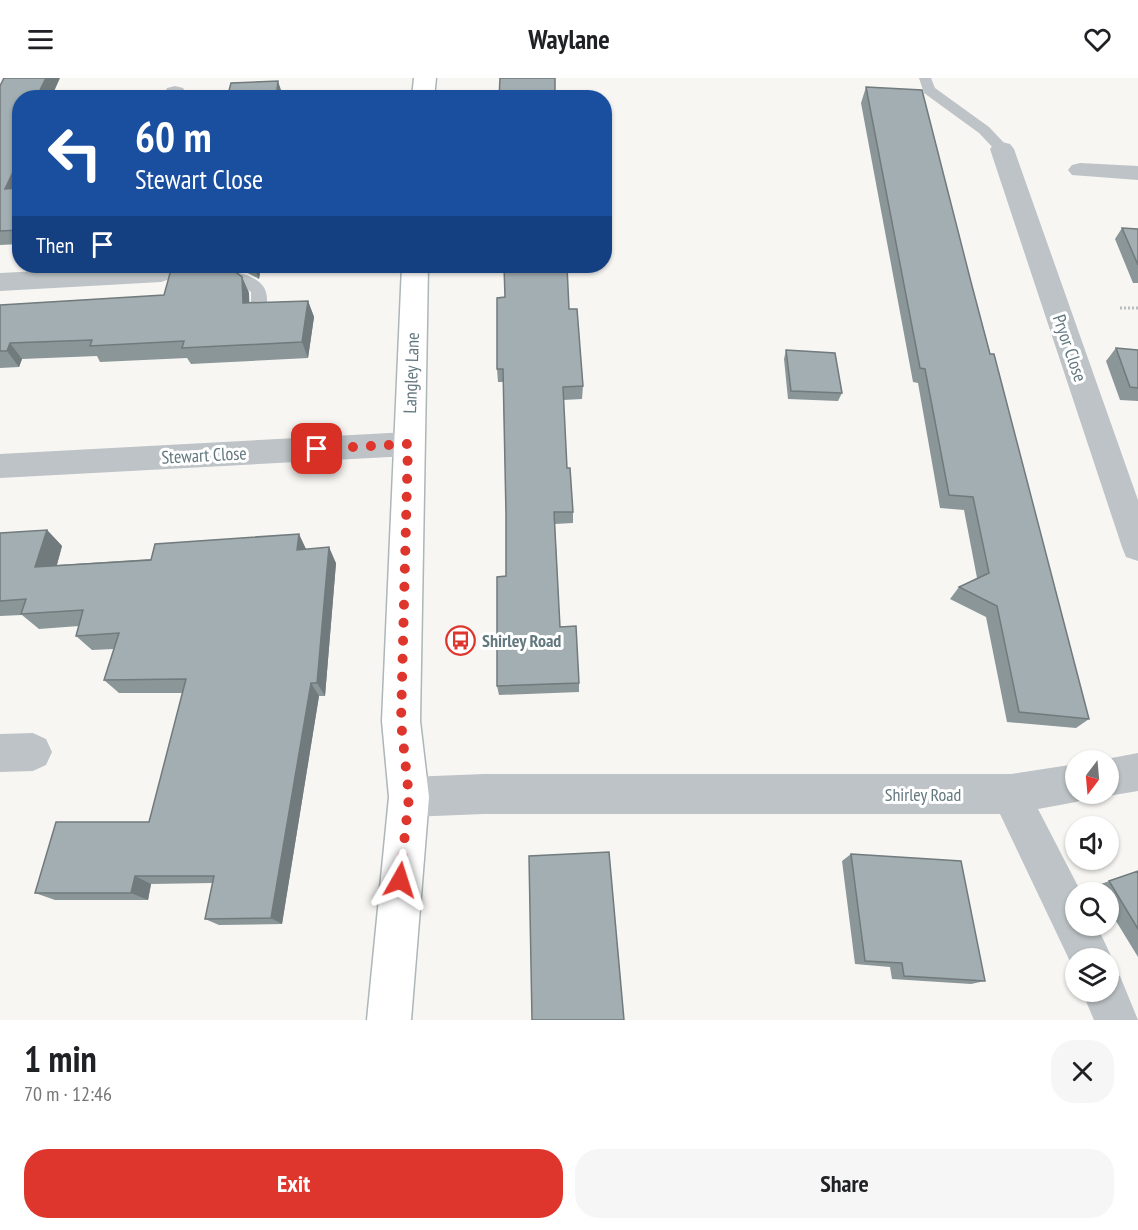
<!DOCTYPE html>
<meta charset="utf-8">
<style>
:root{--surface:#fff;--page:#f6f6f6;--text:#202124;--muted:#757577;--accent:#de352c}
body{margin:0;font-family:"PT Sans Narrow",sans-serif;background:var(--page);color:var(--text);height:100vh;display:flex;flex-direction:column;font-size:22px;white-space:nowrap}
*{box-sizing:border-box;margin:0}
p{font-size:20px;color:var(--muted)}
.icon{flex:none;width:33px;height:33px;fill:none;stroke:currentColor;stroke-width:2;stroke-linecap:round;stroke-linejoin:round}
.map{position:relative;height:942px;overflow:hidden}
.panel{display:flex;flex-direction:column;background:var(--surface);flex:1}
.panel>*{flex:none}
.banner{position:absolute;left:12px;top:12px;width:600px;height:183px;border-radius:24px;box-shadow:0 2px 4px #0004;background:#1a4fa0;color:#fff;overflow:hidden}
.needle{width:39px;rotate:196deg}
.controls{position:absolute;left:1065px;top:672px;display:grid;gap:12px}
.controls a{display:grid;place-items:center;width:54px;height:54px;border-radius:50%;background:var(--surface);box-shadow:0 2px 4px #0004;font-size:30px}
.pin{position:absolute;display:grid;place-items:center;width:51px;height:51px;color:#fff;margin:-26px;border-radius:12px;box-shadow:0 3px 9px #0006}
.me{position:absolute;width:66px;margin:-33px;rotate:6deg;stroke-linejoin:round;filter:drop-shadow(0 0 4px #0008)}
.turn{display:flex;align-items:center;gap:21px;height:126px;padding:0 24px;font-size:27px}
.turn .icon{width:78px;height:78px;stroke-width:2.5}
.turn b{display:block;font-size:42px;line-height:51px}
.then{display:flex;align-items:center;height:57px;padding:0 24px;background:#0003;gap:12px;font-size:22px}
.round{display:grid;place-items:center;flex:none;width:63px;height:63px;border-radius:24px;background:var(--page)}
.summary{display:flex;align-items:center;justify-content:space-between;height:102px;padding:0 24px}
h1{font-size:36px;font-weight:800;line-height:45px}
.primary-button{display:flex;gap:12px;margin-top:auto;padding:12px 24px}
.primary-button a{flex:1;height:69px;border-radius:24px;background:var(--accent);color:#fff;font-size:24px;font-weight:800;line-height:69px;text-align:center}
.primary-button a+a{background:var(--page);color:var(--text)}
header{display:flex;justify-content:space-between;align-items:center;height:78px;padding:0 24px;background:var(--surface);font-size:27px;font-weight:800}
.map>svg:first-child{display:block}
</style>
<header><svg class="icon" aria-label="menu" viewBox="0 0 24 24"><path d="M4 6h16M4 12h16M4 18h16"/></svg>Waylane<svg class="icon" aria-label="heart" viewBox="0 0 24 24"><path d="M12 20l-8-8c-3-5 5-10 8-4 3-6 11-1 8 4z"/></svg></header>
<div class="map">
<svg width="1138" height="942" viewBox="0 0 1138 942">
<rect width="100%" height="100%" fill="#f7f6f3"/>
<g fill="none" stroke-linecap="round" stroke-linejoin="round">
<defs>
<path id="secondary" d="M414,0H436L434,20H412Z
M402,188H428L420,643L429,719L411,942H367L389,719L382,643Z"/>
</defs>
<!-- secondary casing -->
<use href="#secondary" stroke="#adb6b9" stroke-width="3"/>
<!-- path -->
<path stroke="#b8bcbe" stroke-width="3" stroke-dasharray="2 2" stroke-linecap="butt" d="M1120,230H1138"/>
<!-- lane -->
<path fill="#bdc3c6" fill-rule="evenodd" d="M919,0H931L935,10L989,49L1007,68L1009,71L1007,74H997L979,55L924,15Z
M219,192C238,194 267,198 267,221C267,227 267,230 265,235H253L251,231V214L236,205L214,201L211,197L214,193Z"/>
<!-- street -->
<path fill="#bdc3c6" fill-rule="evenodd" d="M175,8L183,10L186,15L185,20H163L167,10Z
M1002,64L1010,66L1014,71L1138,422V483L1126,479L1122,469L990,71L994,66Z
M1080,85L1138,88V102L1072,97L1068,92L1072,87Z
M137,188H166L170,189L174,195L170,201L161,204L0,213V195Z
M408,354L419,358L423,366L419,374L408,378L0,400V376Z
M33,655L46,661L52,674L46,687L33,693L0,694V656Z
M1138,675V713L1108,718L1101,716H1108V682H1101Z
M1076,686V716H1091L1090,719L1076,724L1038,731L1081,814H1076V848H1097L1112,880L1108,887V880H1076V896L1000,736H484L409,739L395,733L389,719L395,705L409,699L484,696H1011Z
M1108,894L1120,898L1138,942H1094L1082,914H1108Z"/>
<!-- secondary -->
<use href="#secondary" fill="#fff" fill-rule="evenodd"/>
</g>
<!-- wall -->
<path fill="#8b9698" d="M0,8L52,18L53,20H20V166L0,167Z
M866,9L971,204L1089,641L1076,650L1007,644L986,539L950,521L959,509L977,500L964,432L940,430L918,305L913,304L861,25Z
M1122,150L1138,151V205H1133L1115,161Z
M172,188H261L259,201L246,194L227,189H221L242,199L249,215V225L308,223L314,239L308,280L191,286L187,280L100,284L97,278L22,281L19,289L0,290V227L164,217Z
M569,231L583,308L582,321L563,322L567,390L573,434V445L555,446L560,549L579,605V614L499,617L497,608L506,498V436L503,304H498L497,291Z
M1116,270L1138,272V323L1120,322L1106,283Z
M786,272L842,315L838,323L788,321L784,281Z
M47,452L62,468L57,487L306,471L336,485L325,618H319L282,846L219,847L205,841L213,805L151,806L148,822H55L35,815L149,744L183,615H119L104,602L114,571L92,572L76,558L79,548L39,551L22,537L0,538V455Z
M851,776L985,903L971,906L892,901L890,889L855,886L842,783Z
M1138,793V879L1108,830V814H1099L1095,808Z"/>
<!-- shaded-wall -->
<path fill="#717a7c" d="M46,0H60L52,18L53,20H42L39,14Z
M278,3L281,12L280,20H276Z
M20,79V112L5,111Z
M256,188H261L259,201L255,192Z
M242,199L249,215L250,241L243,225Z
M308,223L314,239L308,280L302,264Z
M10,265L22,281L19,289L7,273Z
M47,452L62,468L52,504L35,489Z
M299,456L307,473L297,472Z
M329,469L336,485L325,618L317,605Z
M311,605L319,618L282,846L271,840Z
M135,798L151,806L148,822L131,815Z"/>
<!-- building -->
<path fill="#a2aeb1" stroke="#717a7c" stroke-width="1.5" d="M4,0H46L39,14H50L47,20H20V79L5,111L20,110V152L0,153V8Z
M500,0H555V20H499Z
M278,3L276,20H227L231,5Z
M866,9L922,12L971,204L990,276H994L1089,641L1019,634L997,528L959,509L989,495L973,419L949,417L925,291L920,290Z
M1122,150L1138,151V187Z
M172,188H217L234,193L242,199L243,225L308,223L302,264L182,270L184,263L90,268L92,262L10,265L7,273H0V227L164,217Z
M246,188H256L255,192Z
M504,188H567L569,231H577L583,308L563,309L567,390H570L573,434H554L560,549L576,548L579,605L497,608V499L506,498V436L503,291H497V220L505,219Z
M1116,270L1138,272V310L1130,309Z
M786,272L835,275L842,315L791,313Z
M47,452L35,489L151,482L155,466L299,456L297,472L329,469L317,605H311L271,840L205,841L214,798H135L131,815H35L56,744H149L186,601L104,602L119,555L76,558L83,532L21,536L26,521L0,523V455Z
M609,774L624,942H532L529,778Z
M851,776L961,783L985,903L904,898L902,885L865,883Z
M1138,793V851L1109,803Z"/>
<g fill="none" stroke-linecap="round" stroke-linejoin="round">
<!-- route -->
<path stroke="#de352c" stroke-width="10" stroke-dasharray="0 18" d="M317,371L408,366L401,644L409,719L400,802"/>
</g>
<!-- icons -->
<defs>
<symbol id="bus-ring" viewBox="-11 -11 22 22"><circle r="9.5" fill="#fff" stroke="#de352c" stroke-width="1.5"/><path d="M-5-6H5V4H4V6H2V4H-2V6H-4V4H-5ZM-3.5-4V0h7V-4ZM-3.5 1.2v1.5H-2V1.2ZM2 1.2v1.5H3.5V1.2Z" fill="#de352c"/></symbol>
</defs>
<g fill-rule="evenodd">
<use href="#bus-ring" x="444" y="546" width="33" height="33"/>
</g>
<g text-anchor="middle" dominant-baseline="central" stroke-width="6" stroke-linejoin="round" paint-order="stroke">
<!-- street labels -->
<g font-size="18" fill="#62777e" stroke="#fff">
<text transform="translate(1070 270) rotate(71)">Pryor Close</text>
<text transform="translate(411 295) rotate(-88)">Langley Lane</text>
<text transform="translate(204 377) rotate(-3)">Stewart Close</text>
<text x="923" y="716">Shirley Road</text>
</g>
<!-- poi labels -->
<g font-size="18" font-weight="bold" fill="#62777e" stroke="#fff" text-anchor="start">
<text x="482" y="562">Shirley Road</text>
</g>
</g>
</svg>
<div class="controls">
<a><svg class="needle" viewBox="-14 -14 28 28"><path d="M0-13l5 13h-10z" fill="#e53935"/><path d="M0 13l5-13h-10z" fill="#757577"/></svg></a>
<a><svg class="icon" aria-label="sound" viewBox="0 0 24 24"><path d="M4 9h4l5-4v14l-5-4H4zM17 9q2 3 0 6"/></svg></a>
<a><svg class="icon" aria-label="search" viewBox="0 0 24 24"><circle cx="10" cy="10" r="6"/><path d="M15 15l6 6"/></svg></a>
<a><svg class="icon" aria-label="layers" viewBox="0 0 24 24"><path d="M12 4l9 5-9 5-9-5zM3 14l9 5 9-5"/></svg></a>
</div>
<div class="pin" style="left:317px;top:371px;background:#d93025"><svg class="icon" aria-label="arrive" viewBox="0 0 24 24"><path d="M6 21V4h12l-3 4 3 4H6"/></svg></div>
<svg class="me" style="left:400px;top:802px" viewBox="-20 -20 40 40"><path d="M0-17L14 15 0 8-14 15z" fill="#de352c" stroke="#fff" stroke-width="4"/></svg>
<div class="banner">
<div class="turn"><svg class="icon" aria-label="left" viewBox="0 0 24 24"><path d="M17 20v-9H6M10 6l-5 5 5 5"/></svg><div><b>60 m</b>Stewart Close</div></div>
<div class="then">Then<svg class="icon" aria-label="arrive" viewBox="0 0 24 24"><path d="M6 21V4h12l-3 4 3 4H6"/></svg></div>
</div>
</div>
<section class="panel">
<div class="summary"><div><h1>1 min</h1><p>70 m · 12:46</p></div><a class="round"><svg class="icon" aria-label="close" viewBox="0 0 24 24"><path d="M6 6l12 12M18 6L6 18"/></svg></a></div>
<div class="primary-button"><a>Exit</a><a>Share</a></div>
</section>
